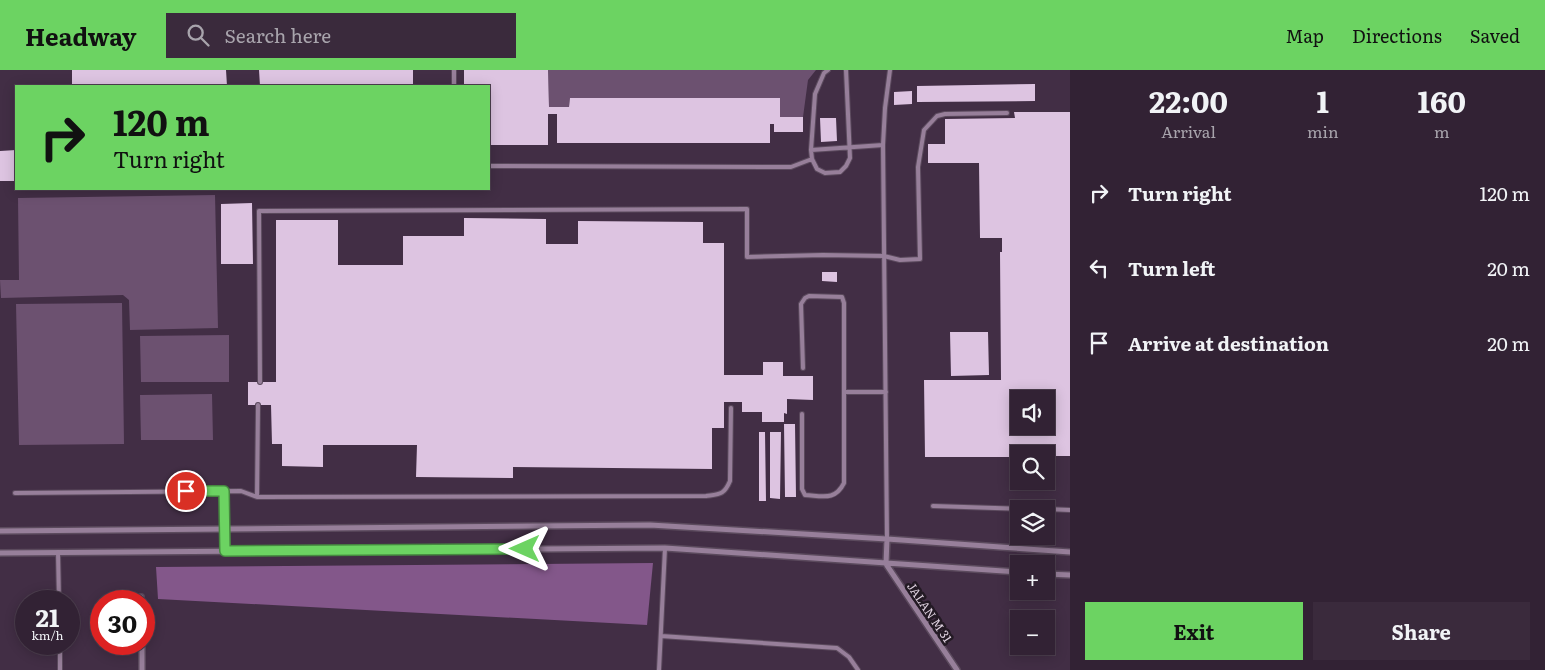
<!DOCTYPE html>
<meta charset="utf-8">
<style>
:root{--surface:#322234;--page:#3a2a3c;--text:#f1f3f6;--muted:#a8a4ac;--line:#4d3f4f;--accent:#6cd362}
body{margin:0;font-family:Literata,serif;background:var(--page);color:var(--text);height:100vh;display:flex;flex-direction:column;font-size:19px;white-space:nowrap}
*{box-sizing:border-box;margin:0}
p{font-size:16px;color:var(--muted)}
.icon{flex:none;width:28px;height:28px;fill:none;stroke:currentColor;stroke-width:2;stroke-linecap:round;stroke-linejoin:round}
.map{position:relative;flex:1;overflow:hidden}
.details{display:flex;flex-direction:column;background:var(--surface);width:475px}
.details>*{flex:none}
.hud{position:absolute;left:15px;top:15px;width:475px;height:105px;border-radius:0px;box-shadow:0 2px 12px #0003,0 0 0 1px var(--line);background:#6cd362;color:#111;overflow:hidden}
.controls{position:absolute;left:1010px;top:320px;display:grid;gap:10px}
.controls a{display:grid;place-items:center;width:45px;height:45px;border-radius:0px;background:var(--surface);box-shadow:0 2px 12px #0003,0 0 0 1px var(--line);font-size:25px}
.speed{position:absolute;left:15px;top:520px;display:flex;gap:10px;font-size:25px;font-weight:700;text-align:center}
.speed>*{display:grid;place-content:center;width:65px;height:65px;border-radius:50%;background:var(--surface);box-shadow:0 2px 12px #0003,0 0 0 1px var(--line);line-height:1}
.speed small{font-size:12px;font-weight:400}
.speed .limit{border:8px solid #d22;background:#fff;color:#111}
.pin{position:absolute;display:grid;place-items:center;width:42px;height:42px;color:#fff;margin:-21px;border:2px solid #fff;border-radius:50%;box-shadow:0 1px 5px #0007}
.me{position:absolute;width:55px;margin:-28px;rotate:270deg;stroke-linejoin:round;filter:drop-shadow(0 0 4px #0008)}
.turn{display:flex;align-items:center;gap:18px;height:105px;padding:0 15px;font-size:22px}
.turn .icon{width:65px;height:65px;stroke-width:2.5}
.turn b{display:block;font-size:35px;line-height:42px}
.eta{display:flex;justify-content:space-evenly;align-items:center;height:85px;text-align:center}
.eta b{font-size:30px;font-weight:700;line-height:35px}
.cta{display:flex;gap:10px;margin-top:auto;padding:10px 15px}
.cta a{flex:1;height:58px;border-radius:0px;background:var(--accent);color:#111;font-size:20px;font-weight:700;line-height:58px;text-align:center}
.cta a+a{background:var(--page);color:var(--text)}
ul{padding:0;list-style:none}
li{display:flex;align-items:center;gap:15px;height:75px;padding:0 15px}
li div{flex:1}
li b{display:block;font-size:19px}
li em{font-style:normal}
header{display:flex;align-items:center;gap:30px;box-sizing:border-box;height:70px;padding:0 25px;background:var(--accent);color:#111}
header strong{font-size:24px}
nav{display:flex;gap:28px;margin-inline-start:auto;font-size:18px}
.search{width:350px;height:45px;background:var(--page);display:flex;align-items:center;gap:12px;box-sizing:border-box;padding:0 18px;border-radius:0px;color:var(--muted);font-size:19px}
main{display:flex;flex:1;min-height:0}
.map>svg:first-child{display:block}
</style>
<header>
<strong>Headway</strong>
<div class="search"><svg class="icon" aria-label="search" viewBox="0 0 24 24"><circle cx="10" cy="10" r="6"/><path d="M15 15l6 6"/></svg>Search here</div>
<nav><a>Map</a><a>Directions</a><a>Saved</a></nav>
</header>
<main>
<div class="map">
<svg width="1070" height="600" viewBox="0 0 1070 600">
<rect width="100%" height="100%" fill="#422e45"/>
<!-- green -->
<path fill="#6c5170" d="M548,0H816L808,10L803,47H780L779,28H570L569,37H549Z
M215,125L218,258L130,260L129,230L123,225L1,228L0,210H19L18,128Z
M122,233L124,374L19,375L16,234Z
M229,265V312H141L140,266Z
M212,324L213,370H141L140,325Z"/>
<!-- forest -->
<path fill="#83578a" d="M653,493L647,555L158,529L156,497Z"/>
<!-- building -->
<path fill="#ddc4e1" fill-rule="evenodd" d="M72,0H226L227,16H72Z
M259,0H413V15L260,16Z
M464,0H548L549,37H569L570,28H780V47H803V62H774V54H770V73H557V44H548V75H489V16H464Z
M1035,14V31L917,32V16Z
M912,21V34L894,35V22Z
M1014,42H1070V386H1046V384H1019V387H925L924,310H1001L1000,182H1002V168H980L979,93H928V74H945V49L1015,48ZM1019,329H1046V356H1019Z
M820,48H836L837,71L821,72Z
M16,80V111H0V81Z
M252,133L253,194H221V134Z
M464,148L546,149V174H578V151L703,152V173H724V305H763V292H783V306H813V330L787,329V344L784,343V352H762V342H742V332H724V358H712V399L513,397V408L416,407L417,375H323V397L282,396V374H272L271,335H248V312H276V150H338V195H403V166H464Z
M822,202H837V212L822,211Z
M950,262H988L989,305L951,306Z
M784,354H795L796,427H785Z
M759,362H765L766,431H759Z
M770,362H781L780,429L770,428Z"/>
<g fill="none" stroke-linecap="round" stroke-linejoin="round">
<defs>
<path id="service" d="M828,0L824,3L815,24L811,80L812,89L817,99L825,103L840,102L846,96L850,88L846,0
M454,16V0
M811,80L883,75
M489,96L791,97L812,89
M803,298L801,234L805,228L809,226L842,227L844,233V322
M260,312L259,141L747,139V187L823,185L884,186L900,190L920,189L918,97L924,60L937,46L945,44L1007,43
M258,335L257,427L706,426C720,424 724,425 730,411L731,338
M802,344V419L805,425C823,426 835,431 844,413V322H886
M224,421L225,481
M15,423L241,421L257,427
M933,436L1028,439
M1046,439L1070,440
M887,469L883,75L885,38L890,0
M58,482L59,531
M661,566L837,578L849,587L858,600
M60,574V600
M659,600L665,478"/>
<path id="minor" d="M0,461L650,455L887,469L1070,482
M887,469L886,494L957,600
M0,483L665,478L1019,502
M1046,504L1070,505
M141,527V531
M142,574V600"/>
</defs>
<!-- service casing -->
<use href="#service" stroke="#5b4a5d" stroke-width="6"/>
<!-- minor casing -->
<use href="#minor" stroke="#5b4a5d" stroke-width="8"/>
<!-- service -->
<use href="#service" stroke="#977f9a" stroke-width="4"/>
<!-- minor -->
<use href="#minor" stroke="#977f9a" stroke-width="5"/>
</g>
<g fill="none" stroke-linecap="round" stroke-linejoin="round">
<defs>
<path id="route" d="M186,421H224L225,481L525,479"/>
</defs>
<!-- route casing -->
<use href="#route" stroke="#468940" stroke-width="12"/>
<!-- route -->
<use href="#route" stroke="#6cd362" stroke-width="9"/>
</g>
<g text-anchor="middle" dominant-baseline="central" stroke-width="5" stroke-linejoin="round" paint-order="stroke">
<!-- street labels -->
<g font-size="12" fill="#ded1df" stroke="#231a24">
<text transform="translate(930 542) rotate(56)">JALAN M 31</text>
</g>
</g>
</svg>
<div class="controls">
<a><svg class="icon" aria-label="sound" viewBox="0 0 24 24"><path d="M4 9h4l5-4v14l-5-4H4zM17 9q2 3 0 6"/></svg></a>
<a><svg class="icon" aria-label="search" viewBox="0 0 24 24"><circle cx="10" cy="10" r="6"/><path d="M15 15l6 6"/></svg></a>
<a><svg class="icon" aria-label="layers" viewBox="0 0 24 24"><path d="M12 4l9 5-9 5-9-5zM3 14l9 5 9-5"/></svg></a>
<a>+</a>
<a>−</a>
</div>
<div class="speed"><div>21<small>km/h</small></div><div class="limit">30</div></div>
<div class="pin" style="left:186px;top:421px;background:#d93025"><svg class="icon" aria-label="arrive" viewBox="0 0 24 24"><path d="M6 21V4h12l-3 4 3 4H6"/></svg></div>
<svg class="me" style="left:525px;top:479px" viewBox="-20 -20 40 40"><path d="M0-17L14 15 0 8-14 15z" fill="#6cd362" stroke="#fff" stroke-width="4"/></svg>
<div class="hud">
<div class="turn"><svg class="icon" aria-label="right" viewBox="0 0 24 24"><path d="M7 20v-9h11M14 6l5 5-5 5"/></svg><div><b>120 m</b>Turn right</div></div>
</div>
</div>
<section class="details">
<div class="eta">
<div><b>22:00</b><p>Arrival</p></div>
<div><b>1</b><p>min</p></div>
<div><b>160</b><p>m</p></div>
</div>
<ul>
<li><svg class="icon" aria-label="right" viewBox="0 0 24 24"><path d="M7 20v-9h11M14 6l5 5-5 5"/></svg><div><b>Turn right</b></div><em>120 m</em></li>
<li><svg class="icon" aria-label="left" viewBox="0 0 24 24"><path d="M17 20v-9H6M10 6l-5 5 5 5"/></svg><div><b>Turn left</b></div><em>20 m</em></li>
<li><svg class="icon" aria-label="arrive" viewBox="0 0 24 24"><path d="M6 21V4h12l-3 4 3 4H6"/></svg><div><b>Arrive at destination</b></div><em>20 m</em></li>
</ul>
<div class="cta"><a>Exit</a><a>Share</a></div>
</section>
</main>
